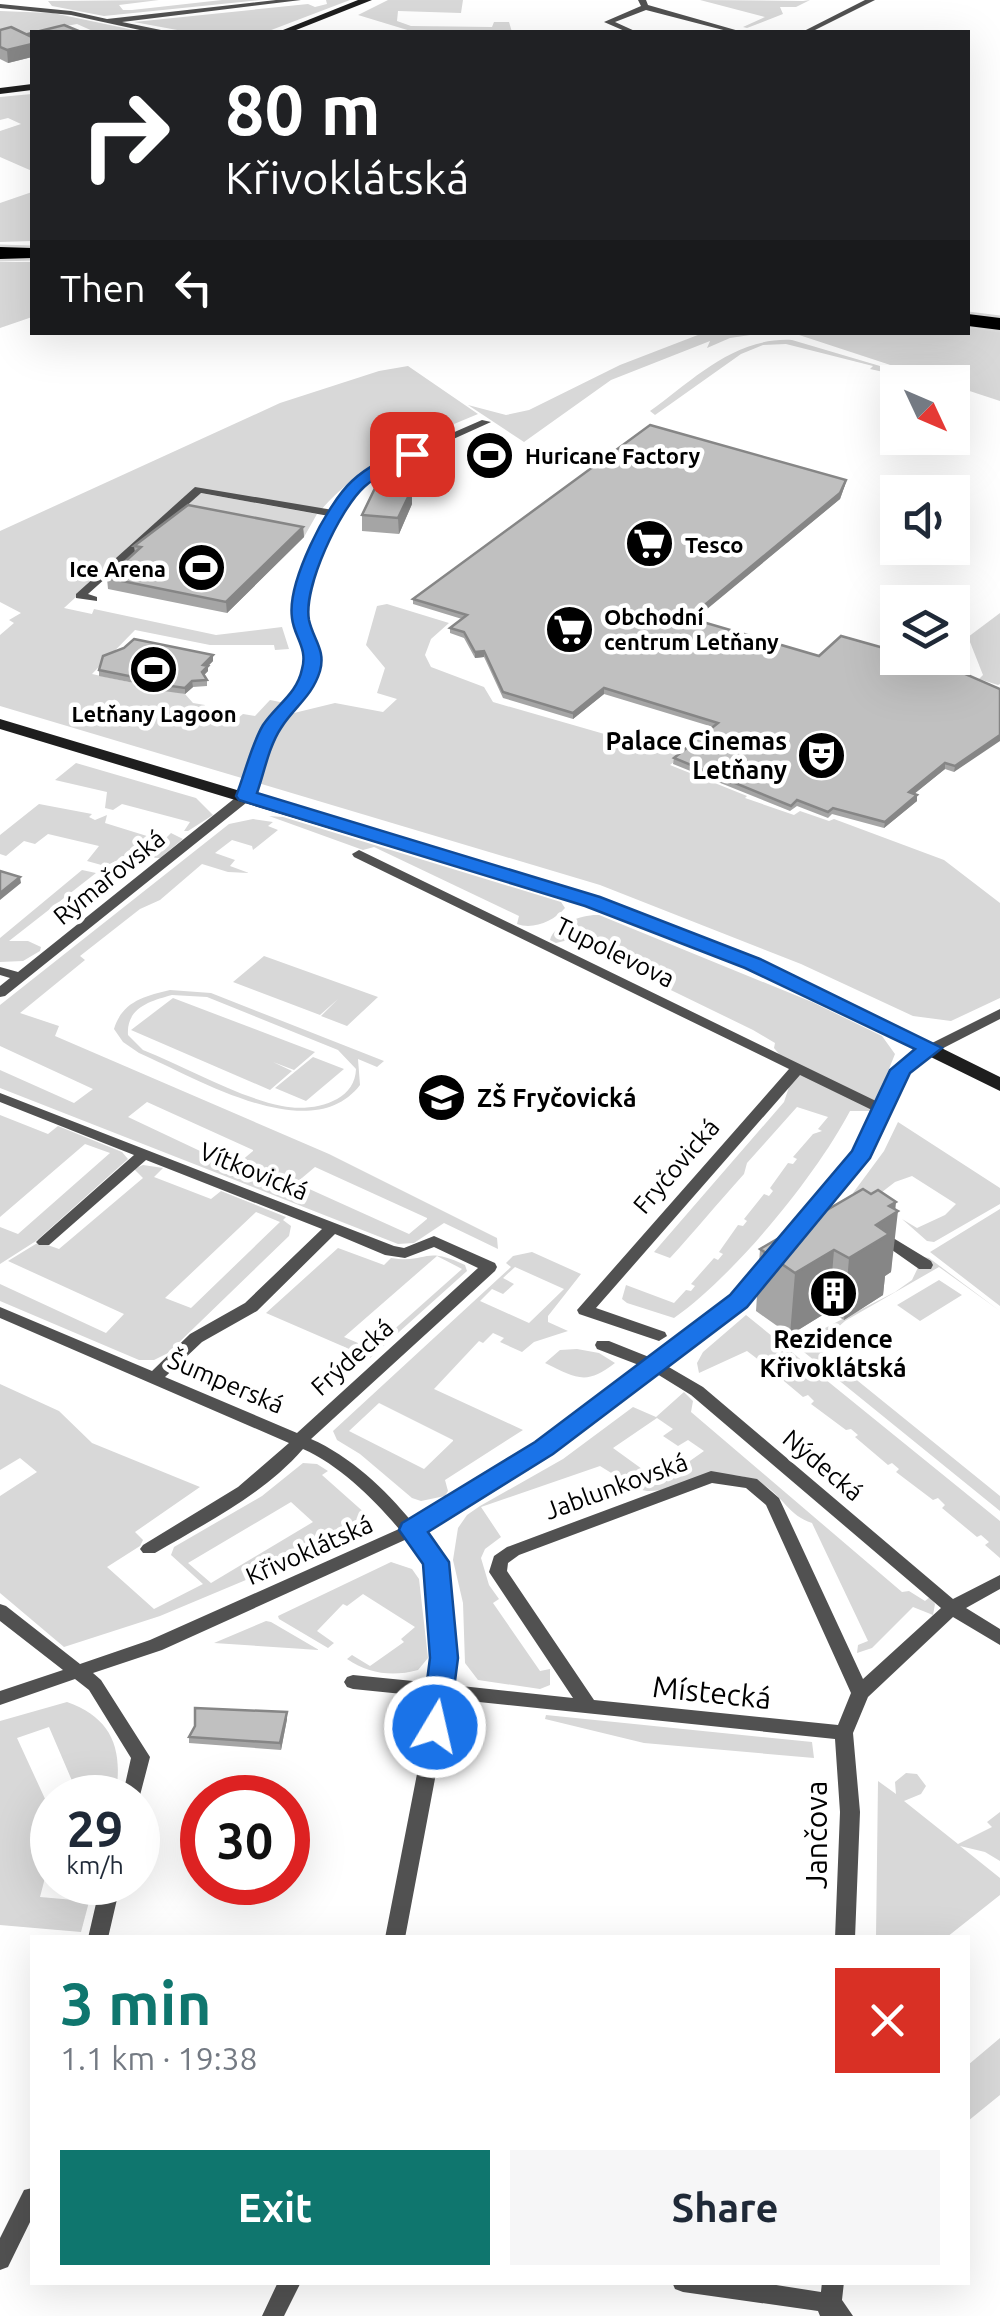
<!DOCTYPE html>
<meta charset="utf-8">
<style>
:root{--surface:#fff;--page:#f6f6f7;--text:#1f2937;--muted:#747a83;--accent:#0f766e}
body{margin:0;font-family:Ubuntu,sans-serif;background:var(--page);color:var(--text);height:100vh;display:flex;flex-direction:column;font-size:38px;white-space:nowrap}
*{box-sizing:border-box;margin:0}
p{font-size:32px;color:var(--muted)}
.icon{flex:none;width:55px;height:55px;fill:none;stroke:currentColor;stroke-width:2;stroke-linecap:round;stroke-linejoin:round}
.map{position:relative;flex:1;overflow:hidden}
.panel{position:absolute;left:30px;top:1935px;width:940px;height:350px;display:flex;flex-direction:column;background:var(--surface);border-radius:0px;box-shadow:0 10px 40px #0002}
.panel>*{flex:none}
.banner{position:absolute;left:30px;top:30px;width:940px;height:305px;border-radius:0px;box-shadow:0 10px 40px #0002;background:#202124;color:#fff;overflow:hidden}
.needle{width:65px;rotate:134deg}
.fabs{position:absolute;left:880px;top:365px;display:grid;gap:20px}
.fabs a{display:grid;place-items:center;width:90px;height:90px;border-radius:0px;background:var(--surface);box-shadow:0 10px 40px #0002;font-size:50px}
.speed{position:absolute;left:30px;top:1775px;display:flex;gap:20px;font-size:50px;font-weight:700;text-align:center}
.speed>*{display:grid;place-content:center;width:130px;height:130px;border-radius:50%;background:var(--surface);box-shadow:0 10px 40px #0002;line-height:1}
.speed small{font-size:25px;font-weight:400}
.speed .limit{border:15px solid #d22;background:#fff;color:#111}
.pin{position:absolute;display:grid;place-items:center;width:85px;height:85px;color:#fff;margin:-42px;border-radius:20px;box-shadow:0 5px 15px #0006}
.me{position:absolute;width:110px;margin:-55px;rotate:9deg;stroke-linejoin:round;filter:drop-shadow(0 0 8px #0008)}
.turn{display:flex;align-items:center;gap:35px;height:210px;padding:0 30px;font-size:45px}
.turn .icon{width:130px;height:130px;stroke-width:2.5}
.turn b{display:block;font-size:70px;line-height:85px}
.then{display:flex;align-items:center;height:95px;padding:0 30px;background:#0003;gap:20px;font-size:38px}
.round{display:grid;place-items:center;flex:none;width:105px;height:105px;border-radius:0px;background:var(--page)}
.overview{display:flex;align-items:center;justify-content:space-between;height:170px;padding:0 30px}
h1{font-size:60px;font-weight:700;line-height:75px;color:var(--accent)}
.action{display:flex;gap:20px;margin-top:auto;padding:20px 30px}
.action a{flex:1;height:115px;border-radius:0px;background:var(--accent);color:#fff;font-size:40px;font-weight:700;line-height:115px;text-align:center}
.action a+a{background:var(--page);color:var(--text)}
.map>svg:first-child{display:block}
</style>
<div class="map">
<svg width="1000" height="2316" viewBox="0 0 1000 2316">
<rect width="100%" height="100%" fill="#fff"/>
<!-- green -->
<path fill="#d8d8d8" fill-rule="evenodd" d="M159,0L119,5L123,10H132L222,0H262L104,16L52,6L48,1Z
M326,0H350L266,32H188L134,22L308,4L315,7L327,4Z
M388,0H463L461,13L398,11L397,21L411,26L492,27L494,22H509L512,32H414L358,15Z
M700,0L803,1L810,0L796,7H780L783,14L747,28L743,27L765,17Z
M0,11L53,13L143,32H95L77,24L32,32V45L0,43Z
M32,94V171L0,157V131L21,124L8,118L0,120V97Z
M32,192V241L0,242V203Z
M0,262H32V317L0,328Z
M968,325L1000,330V401L793,333L968,332Z
M703,333H764L730,338L707,348L710,341L611,380L524,442L468,405L506,415L529,410L620,365Z
M792,340L907,374L915,382H900L897,375L870,369L873,366L786,344L763,345L741,354L655,415L650,411C693,380 734,337 792,340Z
M408,366L478,414L442,429L444,431L439,436C384,460 363,464 321,510L195,488L64,608L92,614L94,609L216,635L282,627L289,649L275,650L274,645H210L135,630L92,674L185,694L193,703L205,705L201,711L238,718L243,714L255,716L270,700L285,703L279,710L294,713L335,703L383,712L397,699L377,693L385,668L366,645L377,606L387,604L449,623L431,639L425,655L431,667L484,687L493,702L653,748L675,745L689,750L670,765L747,796L745,798L794,815L800,811L829,821L834,819L944,860L1000,903V998L951,1021L913,1016L801,964L600,885L0,706V635L14,623L9,620L21,613L0,602V531L280,403L379,371Z
M200,493L317,514L304,537L178,514Z
M1000,613V684L998,685L979,679L983,675L968,637Z
M76,763L196,798L213,815L188,831H184L190,822L122,804L113,810L105,808L107,792L55,780Z
M39,804L92,814L89,817L95,820L107,815L105,823L163,841L171,833L183,839L160,858L125,857L105,866L87,861L99,846L48,834L35,844L24,841L6,856L0,854V835Z
M269,816L283,817L561,902L565,908C554,921 533,930 517,924L519,916L374,847L363,850Z
M253,819L273,822L268,826L278,830L253,850L252,846L232,840L215,853L235,860L230,866L249,873L228,872L202,864L160,900L140,909L80,956L85,960L20,1013L59,1026L55,1036L329,1154L497,1238L498,1249L444,1223L414,1243L398,1244L0,1088V1070L74,1103L93,1089L0,1046V1005L229,824ZM147,1102L253,1150V1151L234,1167L128,1117ZM315,1167L427,1218V1219L409,1234L296,1183Z
M82,870L96,873L9,941H28L41,947L40,951L23,961L0,962V938Z
M599,915L812,1002L882,1036L895,1054L872,1111H850C816,1176 734,1276 674,1318L627,1303L622,1299L626,1285L674,1303L686,1290L691,1291L695,1286L691,1284L714,1258L718,1260L723,1254L719,1252L738,1225L743,1226L747,1221L744,1219L764,1194L769,1196L773,1191L770,1188L788,1163L793,1164L797,1159L793,1157L813,1134L822,1131L818,1129L828,1117L797,1107L747,1163L744,1174C716,1205 695,1231 670,1258L654,1252L784,1102L794,1072L774,1048L775,1043L753,1030L568,940L556,943L550,940C554,924 583,914 599,915Z
M264,956L378,997L347,1026L321,1016L338,999L320,1015L233,982Z
M170,990L211,993L384,1061L377,1067L358,1059L360,1085C311,1149 195,1077 139,1053L123,1042L114,1029C122,1002 144,996 170,990ZM172,995L207,997L338,1050L356,1069C355,1104 309,1112 282,1106C235,1096 188,1068 143,1050L128,1035C126,1008 150,1001 172,995Z
M173,998L315,1052L294,1070L273,1062L292,1071L270,1090L131,1030Z
M313,1057L344,1069L306,1101L275,1088Z
M0,1115L48,1134L58,1126L122,1152L128,1159L36,1241L0,1264V1227L18,1234L110,1153L85,1144L0,1217Z
M898,1122L1000,1188V1204L934,1242L927,1241L902,1219L917,1228L945,1215L956,1204L912,1176L895,1182L873,1199L882,1212L853,1193L884,1151Z
M143,1165L163,1168L154,1177L211,1199L221,1191L286,1217L283,1220L291,1226L289,1236L168,1353L154,1360H139L0,1301V1284L106,1333L124,1314L8,1261L39,1242L59,1249L143,1178L134,1169ZM256,1212L280,1222L191,1308L165,1298Z
M1000,1209V1306L930,1252Z
M338,1248L384,1265L391,1258C429,1264 422,1245 465,1265L467,1271L370,1358L266,1313ZM437,1256L462,1269L372,1349L344,1337Z
M532,1252L581,1274L548,1316V1322L568,1331L534,1342L522,1352L500,1342L504,1338L493,1333L483,1343L479,1341L434,1389L523,1430L445,1480L448,1491L445,1496L421,1501L412,1498L360,1454L337,1440L333,1431L511,1267L506,1263L513,1256ZM515,1267L564,1289L529,1323L480,1301L492,1289L503,1294L514,1284L503,1278ZM379,1403L453,1440V1441L424,1469L349,1431Z
M923,1257L929,1258L1000,1311L939,1267L845,1321L816,1347L1000,1496V1511L794,1344L895,1292L912,1280Z
M939,1280L962,1295L920,1321L897,1305Z
M746,1315L1000,1521V1558L985,1545L989,1542L981,1535L977,1537L942,1508L945,1505L938,1498L933,1500L896,1472L899,1469L892,1463L888,1465L855,1437L858,1435L851,1429L846,1430L811,1404L814,1401L808,1395L803,1397L772,1371L775,1368L768,1362L764,1364L747,1351L699,1373L697,1363L703,1352Z
M577,1349L599,1353L615,1363C586,1386 576,1378 545,1363L560,1350Z
M0,1384L59,1411L92,1443L200,1487L135,1532L143,1540L140,1546L107,1567L154,1609L203,1584L171,1555L174,1547L262,1496L303,1463L317,1464L328,1471L322,1475L367,1515L359,1528L279,1566L160,1616L64,1647L0,1593V1496L37,1472L20,1458L0,1470ZM291,1502L313,1522L211,1583L188,1563Z
M684,1392L693,1401L691,1412L902,1592L909,1591L925,1601L930,1597L935,1604L933,1615L913,1607L872,1648L857,1653L858,1645L868,1641L812,1523C787,1516 781,1491 756,1481C715,1463 686,1492 647,1491L637,1489L600,1466L481,1507L501,1537L485,1549L481,1558L489,1585L499,1599L493,1603L540,1671L550,1669V1685L540,1689L478,1680L465,1663L463,1603L453,1560L458,1528L467,1515L480,1506L563,1459L633,1407L656,1417ZM657,1418L673,1429L663,1436L678,1446L688,1440L704,1451L660,1482L613,1448Z
M391,1562L412,1569L419,1579L428,1658L418,1670C393,1677 369,1674 347,1659L352,1655L370,1666L404,1642L401,1639L415,1627L363,1594L347,1606L343,1604L317,1631L334,1643L328,1648L279,1619L278,1616Z
M266,1621L271,1622L319,1650L214,1643Z
M67,1702C113,1718 124,1751 115,1797H79L49,1727L17,1738L52,1814V1851L40,1897L74,1900L79,1883H94L81,1932L0,1925V1721Z
M546,1715L812,1742L814,1758L644,1743L545,1719Z
M906,1773L917,1774L926,1786L921,1794L904,1801L958,1844L992,1827L987,1822L1000,1812V1861L985,1852L960,1846L1000,1878V1895L947,1937H876L878,1781L896,1794L895,1782Z
M1000,2038V2095L968,2121V2065Z"/>
<g fill="none" stroke-linecap="round" stroke-linejoin="round">
<defs>
<path id="highway" d="M0,247L32,248V258L0,259Z
M968,314L1000,318V330L968,326Z"/>
</defs>
<!-- highway casing -->
<use href="#highway" stroke="#dbdbdb" stroke-width="5"/>
<!-- street -->
<path fill="#515151" fill-rule="evenodd" d="M276,0H301L122,22L161,30L162,32H149L71,15L0,8V4L71,11L107,19Z
M638,0H646L648,5L739,31L731,32L646,10L615,22L637,32H627L604,22L641,6Z
M865,0H875L811,32H802Z
M482,420L491,422L387,469L360,488L341,514L309,582L306,620L318,646V669L305,697L278,728L251,799L5,996L0,997V986L10,978L0,975V967L18,972L240,794L266,727L294,696L306,669V646L294,620L297,582L329,516L201,493L88,594L97,597V601L76,598V594L195,487L333,510L352,484L379,465Z
M359,850L878,1102L893,1070L908,1055L1000,1009V1019L918,1061L906,1072L869,1153L797,1240L792,1242L784,1237L855,1152L874,1111L800,1075L596,1308L665,1332L667,1336L659,1341L579,1314L577,1310L789,1069L354,857L352,854Z
M0,1093L394,1246L404,1248L434,1236L495,1263L497,1267L495,1271L311,1439C350,1456 385,1489 412,1522L538,1444L644,1367L597,1349L595,1345L597,1341H609L654,1359L733,1297L762,1263H774L776,1267L774,1271L745,1305L667,1366L703,1387L953,1599L1000,1575V1589L966,1608L1000,1629V1645L953,1617L868,1697L853,1733L860,1812L855,1938H835L840,1812L835,1739L450,1699L405,1938H385L432,1697L353,1689L347,1687L344,1682L347,1677L353,1675L433,1683L435,1658L427,1564L407,1539L162,1650L93,1673L101,1680L150,1757L138,1803V1798H122L131,1758L89,1690L75,1679L0,1705V1691L63,1670L0,1621V1604L6,1606L80,1664L150,1640L399,1529C373,1498 339,1465 303,1449C264,1494 206,1523 155,1553H143L140,1549L143,1545L238,1487L289,1443L0,1318V1307L152,1371L190,1334L245,1303L322,1229L146,1160L49,1245H39L36,1242L39,1239L134,1155L0,1102ZM335,1234L385,1255L405,1258L434,1247L478,1268L297,1433L165,1377L202,1342L257,1311ZM657,1374L691,1395L941,1608L863,1679L779,1498L757,1479L711,1471L507,1547L494,1556L489,1572L573,1698L452,1685L453,1658L445,1562L421,1533L550,1452ZM712,1483L746,1488L766,1505L851,1693L838,1725L594,1700L507,1571L508,1563L519,1555Z
M880,1230L931,1261L933,1265L931,1269H919L875,1238L872,1235Z
M101,1882H121L108,1938H88Z
M32,2188V2218L8,2267L0,2270V2238L24,2190Z
M278,2282H301L284,2316H262Z
M672,2282H757L821,2292L822,2282H844L842,2300L853,2316H820L818,2311L683,2292L675,2289Z"/>
<!-- secondary -->
<path fill="#1e1e1e" fill-rule="evenodd" d="M358,0H372L291,32H278Z
M32,84V90L0,94V88Z
M0,719L598,898L788,972L1000,1077V1091L774,980L586,906L0,729Z"/>
<!-- highway -->
<use href="#highway" fill="#000" fill-rule="evenodd"/>
</g>
<!-- wall -->
<path fill="#a5a5a5" d="M0,30L28,35L32,32V57L8,63L0,59Z
M846,480L845,485L840,499L694,619L819,656L955,668L953,669L1000,689L954,772L945,769L914,794L917,795V801L884,828L832,814L828,818L797,806L790,811L673,764L674,758L713,727L604,694L573,719L503,698L484,657L475,658L464,638L450,633V628L462,619L413,604V599Z
M412,504L399,534L362,531V515Z
M303,527L304,537L227,613L108,589L107,578L135,553L134,546Z
M213,655V661L208,666V671L204,675L207,680V686L193,687L185,694L135,687L134,683L99,676V670Z
M895,1210L891,1272L885,1276L883,1295L844,1320L829,1311L790,1335L756,1311L760,1249Z
M287,1719L281,1750L189,1743V1737Z"/>
<!-- shaded-wall -->
<path fill="#868686" d="M32,44V57L8,63L7,50Z
M846,480L845,485L840,499L689,624V618Z
M412,489V504L399,534L398,518Z
M303,527L304,537L227,613L226,602Z
M484,651V657L475,658V652Z
M213,655V661L208,666V671L202,677L203,665Z
M192,681L193,687L185,694V688Z
M604,688V694L573,719V713Z
M1000,735V741L954,772L955,766Z
M945,763V769L909,798V792Z
M917,795V801L884,828L885,822Z
M20,877L21,883L0,900V893Z
M896,1202L895,1213L898,1211L891,1272L885,1276L883,1295L844,1320L849,1258L889,1206Z
M834,1250L829,1311L790,1335L795,1273Z
M287,1712V1719L281,1750L280,1743Z"/>
<!-- building -->
<path fill="#c0c0c0" stroke="#868686" stroke-width="2.5" d="M64,25L81,32H32V36L28,34Z
M11,27L32,37V44L7,50L0,47V30Z
M650,425L846,480L840,493L689,618L819,656L841,636L898,652V658H917L932,662L940,658L955,662L949,667L1000,689V735L955,766L945,763L909,792L917,795L885,822L833,808L828,812L797,800L791,806L674,758L718,723L604,688L573,713L503,692L484,651L475,652L464,632L450,628L467,615L413,599Z
M376,486L412,489L398,518L362,515Z
M188,505L303,527L226,602L107,578L141,547L134,546Z
M134,639L213,655L203,665L208,666L202,672L207,680L192,681L185,688L135,681L134,677L99,670L103,656L124,648Z
M0,871L20,877L0,893Z
M863,1189L871,1194L878,1190L896,1202L889,1206L898,1211L876,1225L889,1234L849,1258L834,1250L795,1273L760,1249Z
M195,1708L287,1712L280,1743L189,1737L195,1726Z"/>
<!-- route -->
<path fill="#1a73e8" stroke="#114b97" stroke-width="2.5" d="M412,449L421,454L418,458C399,466 380,473 364,487C340,509 303,587 309,620C313,639 326,650 320,671C312,697 294,707 281,728C269,746 264,773 257,793L600,897L760,959L942,1048L910,1073L870,1158L747,1307L553,1454L428,1532L449,1562L458,1658L449,1727L445,1734L435,1737L425,1734L421,1727L430,1658L423,1564L399,1530L402,1523L535,1442L730,1295L852,1151L890,1070L915,1049L745,968L585,906L239,800L236,796C245,774 251,745 263,725C276,705 297,694 302,669C308,648 294,637 292,618C287,583 326,505 352,481C368,466 392,455 412,449Z"/>
<!-- icons -->
<defs>
<symbol id="stadium-disc" viewBox="-11 -11 22 22"><circle r="9.5" fill="#000" stroke="#fff"/><path d="M0-5a6.5 5 0 1 0 0 10a6.5 5 0 1 0 0-10ZM-3.5-1.8h7v3.6h-7Z" fill="#fff"/></symbol>
<symbol id="supermarket-disc" viewBox="-11 -11 22 22"><circle r="9.5" fill="#000" stroke="#fff"/><path d="M-6-5.5h2.5l.6 2H6L4.5 2H-2.5L-4.4-4H-6ZM-1.5 3.2a1.3 1.3 0 1 0 .1 0ZM3 3.2a1.3 1.3 0 1 0 .1 0Z" fill="#fff"/></symbol>
<symbol id="theatre-disc" viewBox="-11 -11 22 22"><circle r="9.5" fill="#000" stroke="#fff"/><path d="M-5-5.5Q0-4 5-5.5V0Q5 5 0 6Q-5 5-5 0ZM-3.3-2.5H-1v1.5H-3.3ZM1-2.5H3.3v1.5H1ZM-2.8 1Q0 5.5 2.8 1Z" fill="#fff"/></symbol>
<symbol id="school-disc" viewBox="-11 -11 22 22"><circle r="9.5" fill="#000" stroke="#fff"/><path d="M0-5L7-2L0 1L-7-2ZM-4 1L0 2.5L4 1V4Q0 6-4 4Z" fill="#fff"/></symbol>
<symbol id="building-disc" viewBox="-11 -11 22 22"><circle r="9.5" fill="#000" stroke="#fff"/><path d="M-4-6H4V6H1V3H-1V6H-4ZM-2.5-4.3h1.7v1.8h-1.7ZM.8-4.3h1.7v1.8H.8ZM-2.5-1h1.7V.8h-1.7ZM.8-1h1.7V.8H.8Z" fill="#fff"/></symbol>
</defs>
<g fill-rule="evenodd">
<use href="#stadium-disc" x="462" y="428" width="55" height="55"/>
<use href="#supermarket-disc" x="622" y="516" width="55" height="55"/>
<use href="#stadium-disc" x="174" y="540" width="55" height="55"/>
<use href="#supermarket-disc" x="542" y="602" width="55" height="55"/>
<use href="#stadium-disc" x="126" y="642" width="55" height="55"/>
<use href="#theatre-disc" x="794" y="728" width="55" height="55"/>
<use href="#school-disc" x="414" y="1070" width="55" height="55"/>
<use href="#building-disc" x="806" y="1266" width="55" height="55"/>
</g>
<g text-anchor="middle" dominant-baseline="central" stroke-width="9" stroke-linejoin="round" paint-order="stroke">
<!-- far-poi labels -->
<g font-size="22" font-weight="bold" fill="#000" stroke="#fff" text-anchor="start">
<text x="525" y="455">Huricane Factory</text>
<text x="685" y="544">Tesco</text>
<text x="166" y="568" text-anchor="end">Ice Arena</text>
<text x="604" y="616">Obchodní<tspan x="604" dy="25">centrum Letňany</tspan></text>
<text x="154" y="713" text-anchor="middle">Letňany Lagoon</text>
</g>
<!-- poi labels -->
<g font-size="25" font-weight="bold" fill="#000" stroke="#fff" text-anchor="end">
<text x="787" y="741">Palace Cinemas<tspan x="787" dy="29">Letňany</tspan></text>
<text x="477" y="1098" text-anchor="start">ZŠ Fryčovická</text>
<text x="833" y="1339" text-anchor="middle">Rezidence<tspan x="833" dy="29">Křivoklátská</tspan></text>
</g>
<!-- street labels -->
<g font-size="25" fill="#000" stroke="#fff">
<text transform="translate(109 877) rotate(-39)">Rýmařovská</text>
<text transform="translate(615 952) rotate(26)">Tupolevova</text>
<text transform="translate(676 1166) rotate(-49)">Fryčovická</text>
<text transform="translate(254 1171) rotate(22)">Vítkovická</text>
<text transform="translate(352 1357) rotate(-42)">Frýdecká</text>
<text transform="translate(226 1382) rotate(23)">Šumperská</text>
<text transform="translate(823 1465) rotate(40)">Nýdecká</text>
<text transform="translate(616 1486) rotate(-20)">Jablunkovská</text>
<text transform="translate(309 1550) rotate(-24)">Křivoklátská</text>
</g>
<!-- near-street labels -->
<g font-size="30" fill="#000" stroke="#fff">
<text transform="translate(712 1692) rotate(6)">Místecká</text>
<text transform="translate(816 1835) rotate(-90)">Jančova</text>
</g>
</g>
</svg>
<div class="fabs">
<a><svg class="needle" viewBox="-14 -14 28 28"><path d="M0-13l5 13h-10z" fill="#e53935"/><path d="M0 13l5-13h-10z" fill="#747a83"/></svg></a>
<a><svg class="icon" aria-label="sound" viewBox="0 0 24 24"><path d="M4 9h4l5-4v14l-5-4H4zM17 9q2 3 0 6"/></svg></a>
<a><svg class="icon" aria-label="layers" viewBox="0 0 24 24"><path d="M12 4l9 5-9 5-9-5zM3 14l9 5 9-5"/></svg></a>
</div>
<div class="speed"><div>29<small>km/h</small></div><div class="limit">30</div></div>
<div class="pin" style="left:412px;top:454px;background:#d93025"><svg class="icon" aria-label="arrive" viewBox="0 0 24 24"><path d="M6 21V4h12l-3 4 3 4H6"/></svg></div>
<svg class="me" style="left:435px;top:1727px" viewBox="-20 -20 40 40"><circle r="17" fill="#1a73e8" stroke="#fff" stroke-width="3"/><path d="M0-11L8 9 0 5-8 9z" fill="#fff"/></svg>
<div class="banner">
<div class="turn"><svg class="icon" aria-label="right" viewBox="0 0 24 24"><path d="M7 20v-9h11M14 6l5 5-5 5"/></svg><div><b>80 m</b>Křivoklátská</div></div>
<div class="then">Then<svg class="icon" aria-label="left" viewBox="0 0 24 24"><path d="M17 20v-9H6M10 6l-5 5 5 5"/></svg></div>
</div>
<section class="panel">
<div class="overview"><div><h1>3 min</h1><p>1.1 km · 19:38</p></div><a class="round" style="background:#d93025;color:#fff"><svg class="icon" aria-label="close" viewBox="0 0 24 24"><path d="M6 6l12 12M18 6L6 18"/></svg></a></div>
<div class="action"><a>Exit</a><a>Share</a></div>
</section>
</div>
